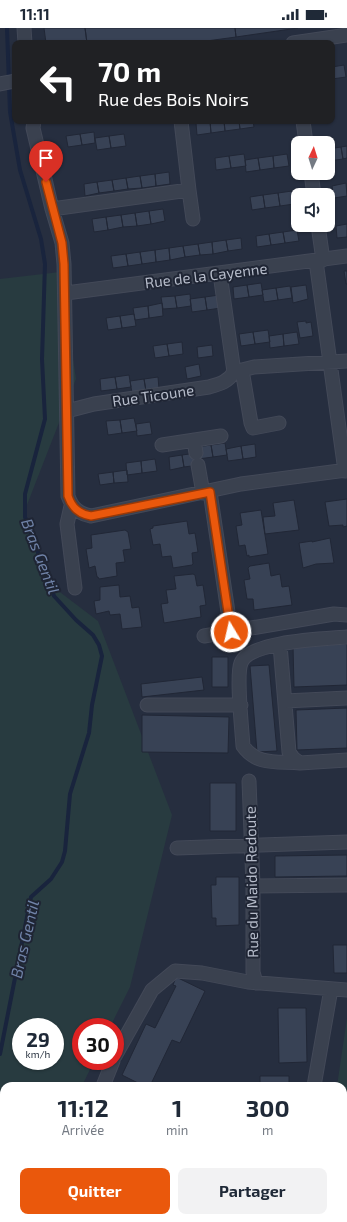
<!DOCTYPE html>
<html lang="fr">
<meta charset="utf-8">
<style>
:root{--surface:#fff;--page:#f2f2f3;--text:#1f2937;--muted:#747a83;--accent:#ea580c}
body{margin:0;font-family:"Exo 2",sans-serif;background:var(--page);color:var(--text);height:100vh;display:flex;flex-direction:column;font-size:15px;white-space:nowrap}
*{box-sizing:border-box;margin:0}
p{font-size:13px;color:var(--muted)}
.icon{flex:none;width:22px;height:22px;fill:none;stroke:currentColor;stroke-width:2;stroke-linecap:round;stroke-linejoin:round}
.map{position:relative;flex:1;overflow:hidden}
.panel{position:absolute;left:0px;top:1054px;width:347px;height:140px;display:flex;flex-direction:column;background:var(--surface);border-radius:12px 12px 0 0;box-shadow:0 1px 3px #0004}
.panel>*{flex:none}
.guide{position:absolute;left:12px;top:12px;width:323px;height:84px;border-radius:8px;box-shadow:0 1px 3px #0004;background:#202124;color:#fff;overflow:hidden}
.needle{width:26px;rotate:4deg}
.buttons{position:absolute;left:291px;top:108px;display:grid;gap:8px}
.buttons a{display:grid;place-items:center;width:44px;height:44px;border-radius:8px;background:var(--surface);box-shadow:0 1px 3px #0004;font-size:20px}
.speed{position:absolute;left:12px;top:990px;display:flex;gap:8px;font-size:20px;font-weight:700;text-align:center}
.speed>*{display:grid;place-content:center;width:52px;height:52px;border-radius:50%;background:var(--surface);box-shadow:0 1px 3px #0004;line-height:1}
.speed small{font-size:10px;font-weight:400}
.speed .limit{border:6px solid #d22;background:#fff;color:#111}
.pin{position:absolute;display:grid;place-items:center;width:34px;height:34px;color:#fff;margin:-41px -17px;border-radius:50% 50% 50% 0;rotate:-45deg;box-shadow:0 0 4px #0007}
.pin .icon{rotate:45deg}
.me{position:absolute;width:44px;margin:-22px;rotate:351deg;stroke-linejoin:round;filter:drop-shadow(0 0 3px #0008)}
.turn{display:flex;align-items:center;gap:14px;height:84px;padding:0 20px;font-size:18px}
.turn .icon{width:52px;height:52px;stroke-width:2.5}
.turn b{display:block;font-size:28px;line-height:34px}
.eta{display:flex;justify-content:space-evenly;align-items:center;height:68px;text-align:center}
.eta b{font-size:24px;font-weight:700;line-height:28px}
.button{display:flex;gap:8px;margin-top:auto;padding:8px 20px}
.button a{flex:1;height:46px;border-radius:8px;background:var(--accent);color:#fff;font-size:16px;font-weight:700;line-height:46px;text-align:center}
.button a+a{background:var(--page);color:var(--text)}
.status{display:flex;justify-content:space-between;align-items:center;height:28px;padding:0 20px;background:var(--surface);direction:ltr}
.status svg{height:11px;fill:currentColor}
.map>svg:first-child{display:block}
</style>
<div class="status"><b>11:11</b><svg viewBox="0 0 49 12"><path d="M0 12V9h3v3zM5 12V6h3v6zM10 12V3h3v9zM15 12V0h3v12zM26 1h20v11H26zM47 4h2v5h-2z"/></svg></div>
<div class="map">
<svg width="347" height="1194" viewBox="0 0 347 1194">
<rect width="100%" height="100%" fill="#262e3f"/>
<!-- green -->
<path fill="#283b40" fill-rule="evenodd" d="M60,244L76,351L25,482L44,552L98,593L172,787L130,959L110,999H81V1033H94L82,1058H4V1190H33L38,1194H0V251ZM21,999H55V1033H21Z
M347,990V1194H317L318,1190H343V1058H337Z"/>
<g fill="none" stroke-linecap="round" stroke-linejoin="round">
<!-- stream -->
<path stroke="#19243d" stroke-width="4" d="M0,1026L31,869L51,851L62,834L65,823L70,766L89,705L92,677L102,628L99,617L93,607L76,592L54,568L25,489V466L45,391L42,331L45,236L41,211L20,142L10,84L7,0"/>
</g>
<!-- building -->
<path fill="#384255" stroke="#212736" d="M44,0H85L87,15H46Z
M85,0H235L236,9L192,15H87Z
M235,0H298L236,9Z
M344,37L346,49L332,51V39Z
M210,93H224L225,103L211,105Z
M210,93L211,105L197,107L196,95Z
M224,93H239L240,101L225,103Z
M239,93H253L254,99L240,101Z
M94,104L95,115L82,117L80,106Z
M80,106L82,117L68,119L66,108Z
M124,106L126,118L111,120L109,108Z
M109,108L111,120L97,122L95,110Z
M347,118V130L343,131L341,119Z
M341,119L343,131L329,133L328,121Z
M244,126L246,138L231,140L229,128Z
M287,126L289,138L274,140L273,128Z
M229,128L231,140L216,142L215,130Z
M273,128L274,140L260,142L258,130Z
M258,130L260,142L246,144L245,132Z
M169,144L170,156L156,158L155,146Z
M155,146L156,158L142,160L140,148Z
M140,148L142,160L128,161L126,150Z
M126,150L128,161L114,163L112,152Z
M112,152L114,163L99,165L97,154Z
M97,154L99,165L85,168L84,156Z
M346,155L347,168L334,170L332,158Z
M292,163L294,176L280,178L278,165Z
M278,165L280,178L265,180L263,167Z
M263,167L265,180L252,182L250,169Z
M163,181L165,193L151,196L149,183Z
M149,183L151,196L137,198L135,185Z
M135,185L137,198L123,199L121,187Z
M121,187L123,199L108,202L106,189Z
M106,189L108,202L94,204L92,191Z
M347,196V209L337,210L336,198Z
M297,202L299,213L285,215L283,204Z
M283,204L285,215L271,217L269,206Z
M269,206L271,217L257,219L256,208Z
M241,210L242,221L228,223L226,212Z
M226,212L228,223L213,226L212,214Z
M212,214L213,226L200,227L198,216Z
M198,216L200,227L185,229L183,218Z
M183,218L185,229L170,232L169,220Z
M169,220L170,232L156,234L155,222Z
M155,222L156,234L142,236L140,224Z
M140,224L142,236L128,238L126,226Z
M126,226L128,238L113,240L111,228Z
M344,243H347V256H346Z
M261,255L263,267L249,269L247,257Z
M247,257L249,269L234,271L233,259Z
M306,257L308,271L293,275L291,259Z
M290,258L292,270L278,272L276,260Z
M276,260L278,272L264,274L262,262Z
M190,266L191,278L177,280L175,268Z
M219,267L221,280L207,282L205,269Z
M175,268L177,280L163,281L161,269Z
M205,269L207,282L192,284L190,271Z
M162,275L163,288L149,290L148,278Z
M148,278L149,290L135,292L133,280Z
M134,286L136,298L122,300L120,288Z
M120,288L122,300L108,302L106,290Z
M306,293V295L311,294L313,308L300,310L297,294Z
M268,302L270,314L255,316L253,304Z
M253,304L255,316L241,318L239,306Z
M297,304L299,316L284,318L283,306Z
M283,306L284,318L270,320L269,308Z
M182,314L183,326L169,328L167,316Z
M167,316L169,328L155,330L153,318Z
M212,317L213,328L198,330L197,319Z
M199,336L201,348L187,351L185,339Z
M129,347L131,359L117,361L115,349Z
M115,349L117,361L101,363L100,351Z
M158,349L159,361L146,363L144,351Z
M144,351L146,363L132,365L130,353Z
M134,390L137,403L122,405L120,392Z
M120,392L122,405L108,407L106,393Z
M150,394L152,406L137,408L136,396Z
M225,415L227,427L213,429L211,417Z
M255,416L256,429L243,431L241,418Z
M211,417L213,429L198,431L197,419Z
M241,418L243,431L228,433L226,421Z
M197,425L199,437L184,439L182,427Z
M182,427L184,439L170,442L169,429Z
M155,431L157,443L142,445L141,433Z
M141,433L142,445L127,447L126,435Z
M127,442L128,454L114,455L113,444Z
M113,444L114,455L100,457L98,446Z
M347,471V498L343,499V497L329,498L325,474Z
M294,472L299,502L265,506L263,489L275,488L273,475Z
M261,482L268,526L249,529V527L247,528L245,517L239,518L236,498L242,497L240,485Z
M187,493L189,506L195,505L198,524L192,525L193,536L192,537L173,540L171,528L162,529L160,516L153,517L150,501L153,500V498Z
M125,502L128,504L131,521L123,522L125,534L116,535L117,548L99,551L98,549H97L95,538L89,540L86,521L92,520L91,507Z
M330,510L334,535L316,536L303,540L299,515L312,513V514Z
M269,535L271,548L280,546L282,559L289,558L292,577L254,582L253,571H247L244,552L250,551L248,540L250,538Z
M193,546L195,547L197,558L203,557L206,577L200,578L201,589L164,595L161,576L168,575L166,562L176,561L174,548Z
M119,557L120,569L130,568L132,580L139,579L142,599L122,601L120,586L110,587L109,583L96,586L94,573L100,572V559Z
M347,616V657L294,659L293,618Z
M212,629H228V659H212Z
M269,637L277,723L257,724L250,638Z
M202,649L204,662L142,669L141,656Z
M347,680V720L297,722L296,682Z
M142,687L229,689L228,725L142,724Z
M210,755H236V803H210Z
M347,827V848L275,849V828Z
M216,849H239V897L216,898V890H212L211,857H216Z
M333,917H347V945H334Z
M176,949L205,963L180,1015L172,1012L150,1058H144L122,1047L146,996L155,1000L176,958L173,957Z
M278,980H306L307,1034L279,1035Z
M260,1048H289V1058H260Z"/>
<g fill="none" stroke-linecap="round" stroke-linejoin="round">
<defs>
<path id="minor" d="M24,0L25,15
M293,15L347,7
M0,56L15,53
M34,93L33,100L52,181L62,215L64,236L68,468C72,480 79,486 91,488L241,456L347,442
M303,93L306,115
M311,145L314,167
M189,162L193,191
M52,181L189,162L181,93
M318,197L323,232
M316,233L345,443
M66,265L347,228
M242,342L251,395L253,400L279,395
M234,344L254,339L347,333
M67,383L94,376L209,359C220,356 228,354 234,344L220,246
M194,412L196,425
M162,417L221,408
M198,437L203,465
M210,464L231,604
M71,478L67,496L75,560
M204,608L334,586L347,587
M280,617L289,724L293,730L300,735L347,732
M285,673L347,670
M147,677H241
M300,735C278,733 257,738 243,718C242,702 236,647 241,635C249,613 325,611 347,609
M249,753L253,858V944L256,955
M177,820L347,814
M253,858L347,857
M115,1028L152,962L175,943L202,945L248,954L347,962
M103,1058L113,1033
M314,1058L331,961
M85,1190L88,1194
M267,1194L268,1190"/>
</defs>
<!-- minor casing -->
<use href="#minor" stroke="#434958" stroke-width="15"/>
<!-- minor -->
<use href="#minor" stroke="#3a414f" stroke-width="13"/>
</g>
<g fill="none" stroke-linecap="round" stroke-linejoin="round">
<defs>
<path id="route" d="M46,154L62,215L64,236L68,468C72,480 79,486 91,488L210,464L231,604"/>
</defs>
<!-- route casing -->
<use href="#route" stroke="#983908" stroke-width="10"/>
<!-- route -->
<use href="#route" stroke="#ea580c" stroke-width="7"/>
</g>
<g text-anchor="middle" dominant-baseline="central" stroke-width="4" stroke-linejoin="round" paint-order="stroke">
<!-- street labels -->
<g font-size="15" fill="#b6bcca" stroke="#1f2534">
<text transform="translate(206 247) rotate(-7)">Rue de la Cayenne</text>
<text transform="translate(153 367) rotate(-8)">Rue Ticoune</text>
<text transform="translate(251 854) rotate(-91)">Rue du Maido Redoute</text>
</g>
<!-- water labels -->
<g font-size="16" font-style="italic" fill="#7083a8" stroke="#1f2534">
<text transform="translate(41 528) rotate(69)">Bras Gentil</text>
<text transform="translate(24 911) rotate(-77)">Bras Gentil</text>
</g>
</g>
</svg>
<div class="buttons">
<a><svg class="needle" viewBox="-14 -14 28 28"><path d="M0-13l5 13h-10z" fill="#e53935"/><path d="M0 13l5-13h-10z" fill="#747a83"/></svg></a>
<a><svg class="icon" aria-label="sound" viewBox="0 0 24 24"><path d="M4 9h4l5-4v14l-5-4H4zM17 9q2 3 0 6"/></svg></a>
</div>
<div class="speed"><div>29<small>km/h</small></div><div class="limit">30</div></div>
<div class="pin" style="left:46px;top:154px;background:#d93025"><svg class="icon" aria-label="arrive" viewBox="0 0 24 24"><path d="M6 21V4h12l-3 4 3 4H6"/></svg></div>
<svg class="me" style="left:231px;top:604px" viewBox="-20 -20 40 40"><circle r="17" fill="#ea580c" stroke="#fff" stroke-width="3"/><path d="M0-11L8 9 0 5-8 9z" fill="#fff"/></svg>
<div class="guide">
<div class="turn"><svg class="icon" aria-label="left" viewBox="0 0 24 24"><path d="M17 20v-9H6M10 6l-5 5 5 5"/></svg><div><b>70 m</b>Rue des Bois Noirs</div></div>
</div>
<section class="panel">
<div class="eta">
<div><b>11:12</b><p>Arrivée</p></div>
<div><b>1</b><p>min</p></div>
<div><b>300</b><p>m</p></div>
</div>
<div class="button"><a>Quitter</a><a>Partager</a></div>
</section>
</div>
